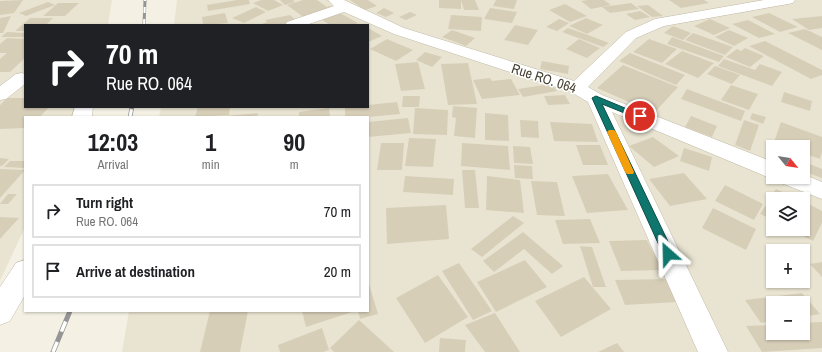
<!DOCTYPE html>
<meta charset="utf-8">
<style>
:root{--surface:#fff;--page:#f6f6f6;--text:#202124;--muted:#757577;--line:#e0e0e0}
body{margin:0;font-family:"Archivo Narrow",sans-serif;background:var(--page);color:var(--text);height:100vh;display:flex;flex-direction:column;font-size:15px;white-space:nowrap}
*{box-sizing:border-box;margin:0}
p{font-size:13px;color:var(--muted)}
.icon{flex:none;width:22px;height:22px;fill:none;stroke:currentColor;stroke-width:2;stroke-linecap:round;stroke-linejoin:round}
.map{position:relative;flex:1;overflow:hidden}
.details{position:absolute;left:24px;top:116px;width:345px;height:196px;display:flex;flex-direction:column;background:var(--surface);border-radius:0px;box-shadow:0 1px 3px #0004}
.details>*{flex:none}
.guide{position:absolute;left:24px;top:24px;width:345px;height:84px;border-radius:0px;box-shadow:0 1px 3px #0004;background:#202124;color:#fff;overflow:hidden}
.needle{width:26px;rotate:120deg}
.fabs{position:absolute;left:766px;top:140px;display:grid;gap:8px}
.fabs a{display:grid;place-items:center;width:44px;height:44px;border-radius:0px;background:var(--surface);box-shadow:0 1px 3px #0004;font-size:20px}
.pin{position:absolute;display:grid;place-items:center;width:34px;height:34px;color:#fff;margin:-17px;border:2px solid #fff;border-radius:50%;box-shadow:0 1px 4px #0007}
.me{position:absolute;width:44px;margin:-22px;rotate:335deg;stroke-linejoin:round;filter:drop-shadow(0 0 3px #0008)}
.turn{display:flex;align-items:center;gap:14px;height:84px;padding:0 16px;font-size:18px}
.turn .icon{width:52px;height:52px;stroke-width:2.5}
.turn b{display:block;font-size:28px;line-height:34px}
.eta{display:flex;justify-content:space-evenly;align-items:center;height:68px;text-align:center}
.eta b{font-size:24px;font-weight:800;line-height:28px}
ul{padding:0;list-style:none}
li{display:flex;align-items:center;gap:12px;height:54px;margin:0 8px 6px;padding:0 8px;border:2px solid var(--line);border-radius:0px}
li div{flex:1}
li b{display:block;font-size:15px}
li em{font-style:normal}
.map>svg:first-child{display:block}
</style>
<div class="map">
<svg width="822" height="352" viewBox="0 0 822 352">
<rect width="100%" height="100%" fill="#f4f1e4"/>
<!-- residential -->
<path fill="#e9e4d1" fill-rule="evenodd" d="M0,0H112L108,25H25V107H80L76,117H25V227L0,281Z
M177,0H822V352H122L129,311H368V117H159L161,107H368V25H174ZM773,147H803V177H773ZM773,199H803V229H773ZM773,251H803V281H773ZM773,303H803V333H773Z"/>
<!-- building -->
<path fill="#d7ceb8" d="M23,0L14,13L0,15V1Z
M237,0H249L250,4L208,11L207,5Z
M261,0H274L283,5L268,11L253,3Z
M280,0H293L295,2L285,5Z
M303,0H317L327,7L330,6L335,9L306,19L287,5Z
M350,0H368L377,6L365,10Z
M439,0H461V9L439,8Z
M461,0H475L479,10H464Z
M496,0H517L514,9L493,6Z
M588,0H604L611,5L591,9L581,1Z
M669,0H704L709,3L681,8Z
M48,2L55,5L26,16L19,13Z
M58,3H79L65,16H43Z
M631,3L639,9L610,13L602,7Z
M565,4L587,16L570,22L549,10Z
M648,5L663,16L652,17L637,6Z
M256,7L266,12L244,23L232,18Z
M384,8L394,13L386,17L376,13Z
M490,8L517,12L512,23L484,19Z
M640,11L650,17L635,20L626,14Z
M410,12L417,15L406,20L399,17Z
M225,13L228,23L203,25L202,17Z
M340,13L358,23L352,25H330L322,20Z
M769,13L798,27L780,32L752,17Z
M290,15L298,22L287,25H259L267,22L265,20Z
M451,15L482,17L481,31L448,29Z
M11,16L3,33H0V18Z
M822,16V28L809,30L792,19Z
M30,18H53L46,25H25V31H15Z
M586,18L603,25L587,34L569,26Z
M559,19L569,23L557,31L546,27Z
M710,19L730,28L714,35L694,26Z
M748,20L775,34L759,38L732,24Z
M515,25L538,30L528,45L504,40Z
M673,26L691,33L683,40L664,33Z
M368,28L382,36L368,42Z
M568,28L588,35L609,43L603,47L562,32Z
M805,29L822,37V50L788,33Z
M452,30L475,38L466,46L442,37Z
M729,30L748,38L734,46L715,37Z
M7,32L25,33V37H1Z
M693,33L733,47L725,55L685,40Z
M672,37L724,56L719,62L667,44Z
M7,38L25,39V58L10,72H0V59L7,53H0V44Z
M387,39L413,50L396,61L370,49Z
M579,39L600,48L587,58L566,49Z
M649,39L677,49L662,63L633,52Z
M765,41L822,70V75L811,79L749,46Z
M745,48L764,56L750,67L726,57L737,49L741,51Z
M682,51L714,63L698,78L665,64Z
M425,52L442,57L432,67L416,60Z
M630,53L685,75L676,85L619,61Z
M724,59L755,70L760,64L782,72L772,86L718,66Z
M542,61L569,66L568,74L540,69Z
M418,62L425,89L401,91L395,64Z
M468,63L477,104L448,105L441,64Z
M623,65L678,87L654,113L597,88Z
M715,66L740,75L732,84L707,74Z
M490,78L492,81L511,79L520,95L482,99L473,80Z
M551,84L557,91L523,97L518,89Z
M731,85L758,94L749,110L721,100Z
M687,89L745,111L741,121L681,99Z
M784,92L812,101L810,111L781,102Z
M565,95L570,104L548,105L544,96Z
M403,96H420L419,107H402Z
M7,98H25V107H49L40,117H25V128L0,129V105Z
M397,102L400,114L368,117H345V107H368V105Z
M453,106L477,108L475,138L454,136L456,118L452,117Z
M198,107H230L229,115L195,117Z
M329,108L330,117H299V112Z
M415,108L448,110L447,135L413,134Z
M258,113L257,117H226V116Z
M485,113L508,115L509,141L485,140Z
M752,113L766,117L763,124L750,119Z
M691,116L717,126L712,137L685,127Z
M408,118L411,133L368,137V122Z
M520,120L538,121L539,138L521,137Z
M744,120L759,125L750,151L735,145Z
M550,122L592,124L598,142L554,141Z
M781,122L822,137V152L820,159L803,153V147H787L774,142Z
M653,137L679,156L654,167L629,146Z
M409,138L436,139L433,167L405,166Z
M381,143H404L402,170H377Z
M462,143L508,146L510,170L461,166Z
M576,145H600L608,165H583Z
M513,146L530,147L533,164L514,163Z
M684,148L712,157L709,171L680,161Z
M0,158L9,159L2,166H0Z
M10,161H25V168L4,167Z
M807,163L822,169V178L805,172Z
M514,165L532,166L533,179L515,178Z
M0,169L25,170L0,198Z
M462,170H475L479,208H465Z
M684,173L707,199L670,206L649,179Z
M608,174L628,210L587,213L572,176Z
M405,176L454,179L453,195L403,192Z
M487,176L520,180L524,213L486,210Z
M531,181L557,182L565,216L537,215Z
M725,185L763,204L754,220L715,201Z
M776,189L798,199H773V220L760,214Z
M8,194H17L8,204H0Z
M803,201L822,211V223L813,241L790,229H803Z
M446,205L449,239L387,244L386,208Z
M713,208L756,229L746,250L702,228Z
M513,216L524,223L482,257L471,249Z
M0,217L19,218L0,239Z
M590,219L600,243L563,244L555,220Z
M523,232L563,266L552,274L524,249L494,272L483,261Z
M647,240L662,270L621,271L609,241Z
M580,246L592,247L606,287H593Z
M525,260L547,287L496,312L477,282Z
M822,262V277L810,264Z
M459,263L492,311L473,320L442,271Z
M438,275L468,317L425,343L396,298Z
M584,277L611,309L561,337L535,301Z
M666,279L678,302L625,305L615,280Z
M368,281L378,314L360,319L358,311H368Z
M802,293L820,314L803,317V303H773V321L761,323L745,300Z
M210,311H248L240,352H200Z
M302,311H355L306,327Z
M495,313L520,352H485L465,325Z
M359,320L394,352H334L330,348Z
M822,322V348L762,352L746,326L773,325V333H803V323Z
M322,328L329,350L323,352H280L278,345Z
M440,338L466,340L465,352H439Z
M617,343L624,352H598Z"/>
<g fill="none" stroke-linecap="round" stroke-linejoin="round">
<defs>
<path id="minor" d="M328,0H344L404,28L574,81L626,32L655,19L764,0H795L793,3L788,4L664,26L636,38L588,87L602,95L773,162V177H803V174L822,182V199L781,183L778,177L773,179L765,176L612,112L728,352H698L588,102L571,92L394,34L344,12L306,25H285L287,22L334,6Z
M22,73L25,74V84L6,99L0,100V86L16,74Z
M75,107H93L92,117H72Z
M25,260V295L10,321L0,325V287L16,263Z"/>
</defs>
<!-- minor casing -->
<use href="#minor" stroke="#c0baa6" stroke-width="1"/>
<!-- minor -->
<use href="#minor" fill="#fff" fill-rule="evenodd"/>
<defs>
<path id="rail-far2" d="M144,25L145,0"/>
<path id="rail-far1" d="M130,117L132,107"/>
<path id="rail" d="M53,352L70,311"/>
</defs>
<!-- rail-far2 casing -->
<use href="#rail-far2" stroke="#959595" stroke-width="3"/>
<!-- rail-far1 casing -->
<use href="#rail-far1" stroke="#959595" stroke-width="4.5"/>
<!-- rail casing -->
<use href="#rail" stroke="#959595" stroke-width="5"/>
<!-- rail-far2 -->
<use href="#rail-far2" stroke="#fff" stroke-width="2" stroke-dasharray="6" stroke-linecap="butt"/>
<!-- rail-far1 -->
<use href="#rail-far1" stroke="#fff" stroke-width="3" stroke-dasharray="8" stroke-linecap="butt"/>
<!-- rail -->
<use href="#rail" stroke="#fff" stroke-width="3.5" stroke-dasharray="11" stroke-linecap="butt"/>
</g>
<!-- route -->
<path fill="#0f766e" stroke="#0a4d48" d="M596,96L644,116L640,119L637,118L602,104L674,254L672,258L668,259L664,258L663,254L592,98Z"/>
<!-- slow -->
<path fill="#f59e0b" d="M609,130H614L616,132L634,172L633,174H627L625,172L607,132Z"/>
<g text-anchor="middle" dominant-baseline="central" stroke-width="3" stroke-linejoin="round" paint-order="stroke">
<!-- street labels -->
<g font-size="14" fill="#474133" stroke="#fff">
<text transform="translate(544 78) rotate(18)">Rue RO. 064</text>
</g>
</g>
</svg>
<div class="fabs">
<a><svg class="needle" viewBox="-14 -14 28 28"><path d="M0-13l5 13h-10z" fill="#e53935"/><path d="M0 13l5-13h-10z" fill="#757577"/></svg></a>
<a><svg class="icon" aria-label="layers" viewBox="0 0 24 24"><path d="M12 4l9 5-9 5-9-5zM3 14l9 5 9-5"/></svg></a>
<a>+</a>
<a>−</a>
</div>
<div class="pin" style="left:640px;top:116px;background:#d93025"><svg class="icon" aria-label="arrive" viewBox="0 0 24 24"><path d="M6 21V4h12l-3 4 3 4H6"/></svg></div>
<svg class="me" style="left:668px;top:254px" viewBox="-20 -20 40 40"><path d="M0-17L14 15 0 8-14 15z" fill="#0f766e" stroke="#fff" stroke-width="4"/></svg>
<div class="guide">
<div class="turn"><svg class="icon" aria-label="right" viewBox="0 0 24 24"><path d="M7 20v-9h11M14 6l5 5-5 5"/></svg><div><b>70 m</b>Rue RO. 064</div></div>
</div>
<section class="details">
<div class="eta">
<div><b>12:03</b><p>Arrival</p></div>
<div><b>1</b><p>min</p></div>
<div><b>90</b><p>m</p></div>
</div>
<ul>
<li><svg class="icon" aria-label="right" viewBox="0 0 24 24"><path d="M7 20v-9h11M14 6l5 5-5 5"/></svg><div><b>Turn right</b><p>Rue RO. 064</p></div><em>70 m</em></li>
<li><svg class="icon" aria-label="arrive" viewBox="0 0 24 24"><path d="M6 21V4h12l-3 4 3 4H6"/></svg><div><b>Arrive at destination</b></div><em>20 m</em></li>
</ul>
</section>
</div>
